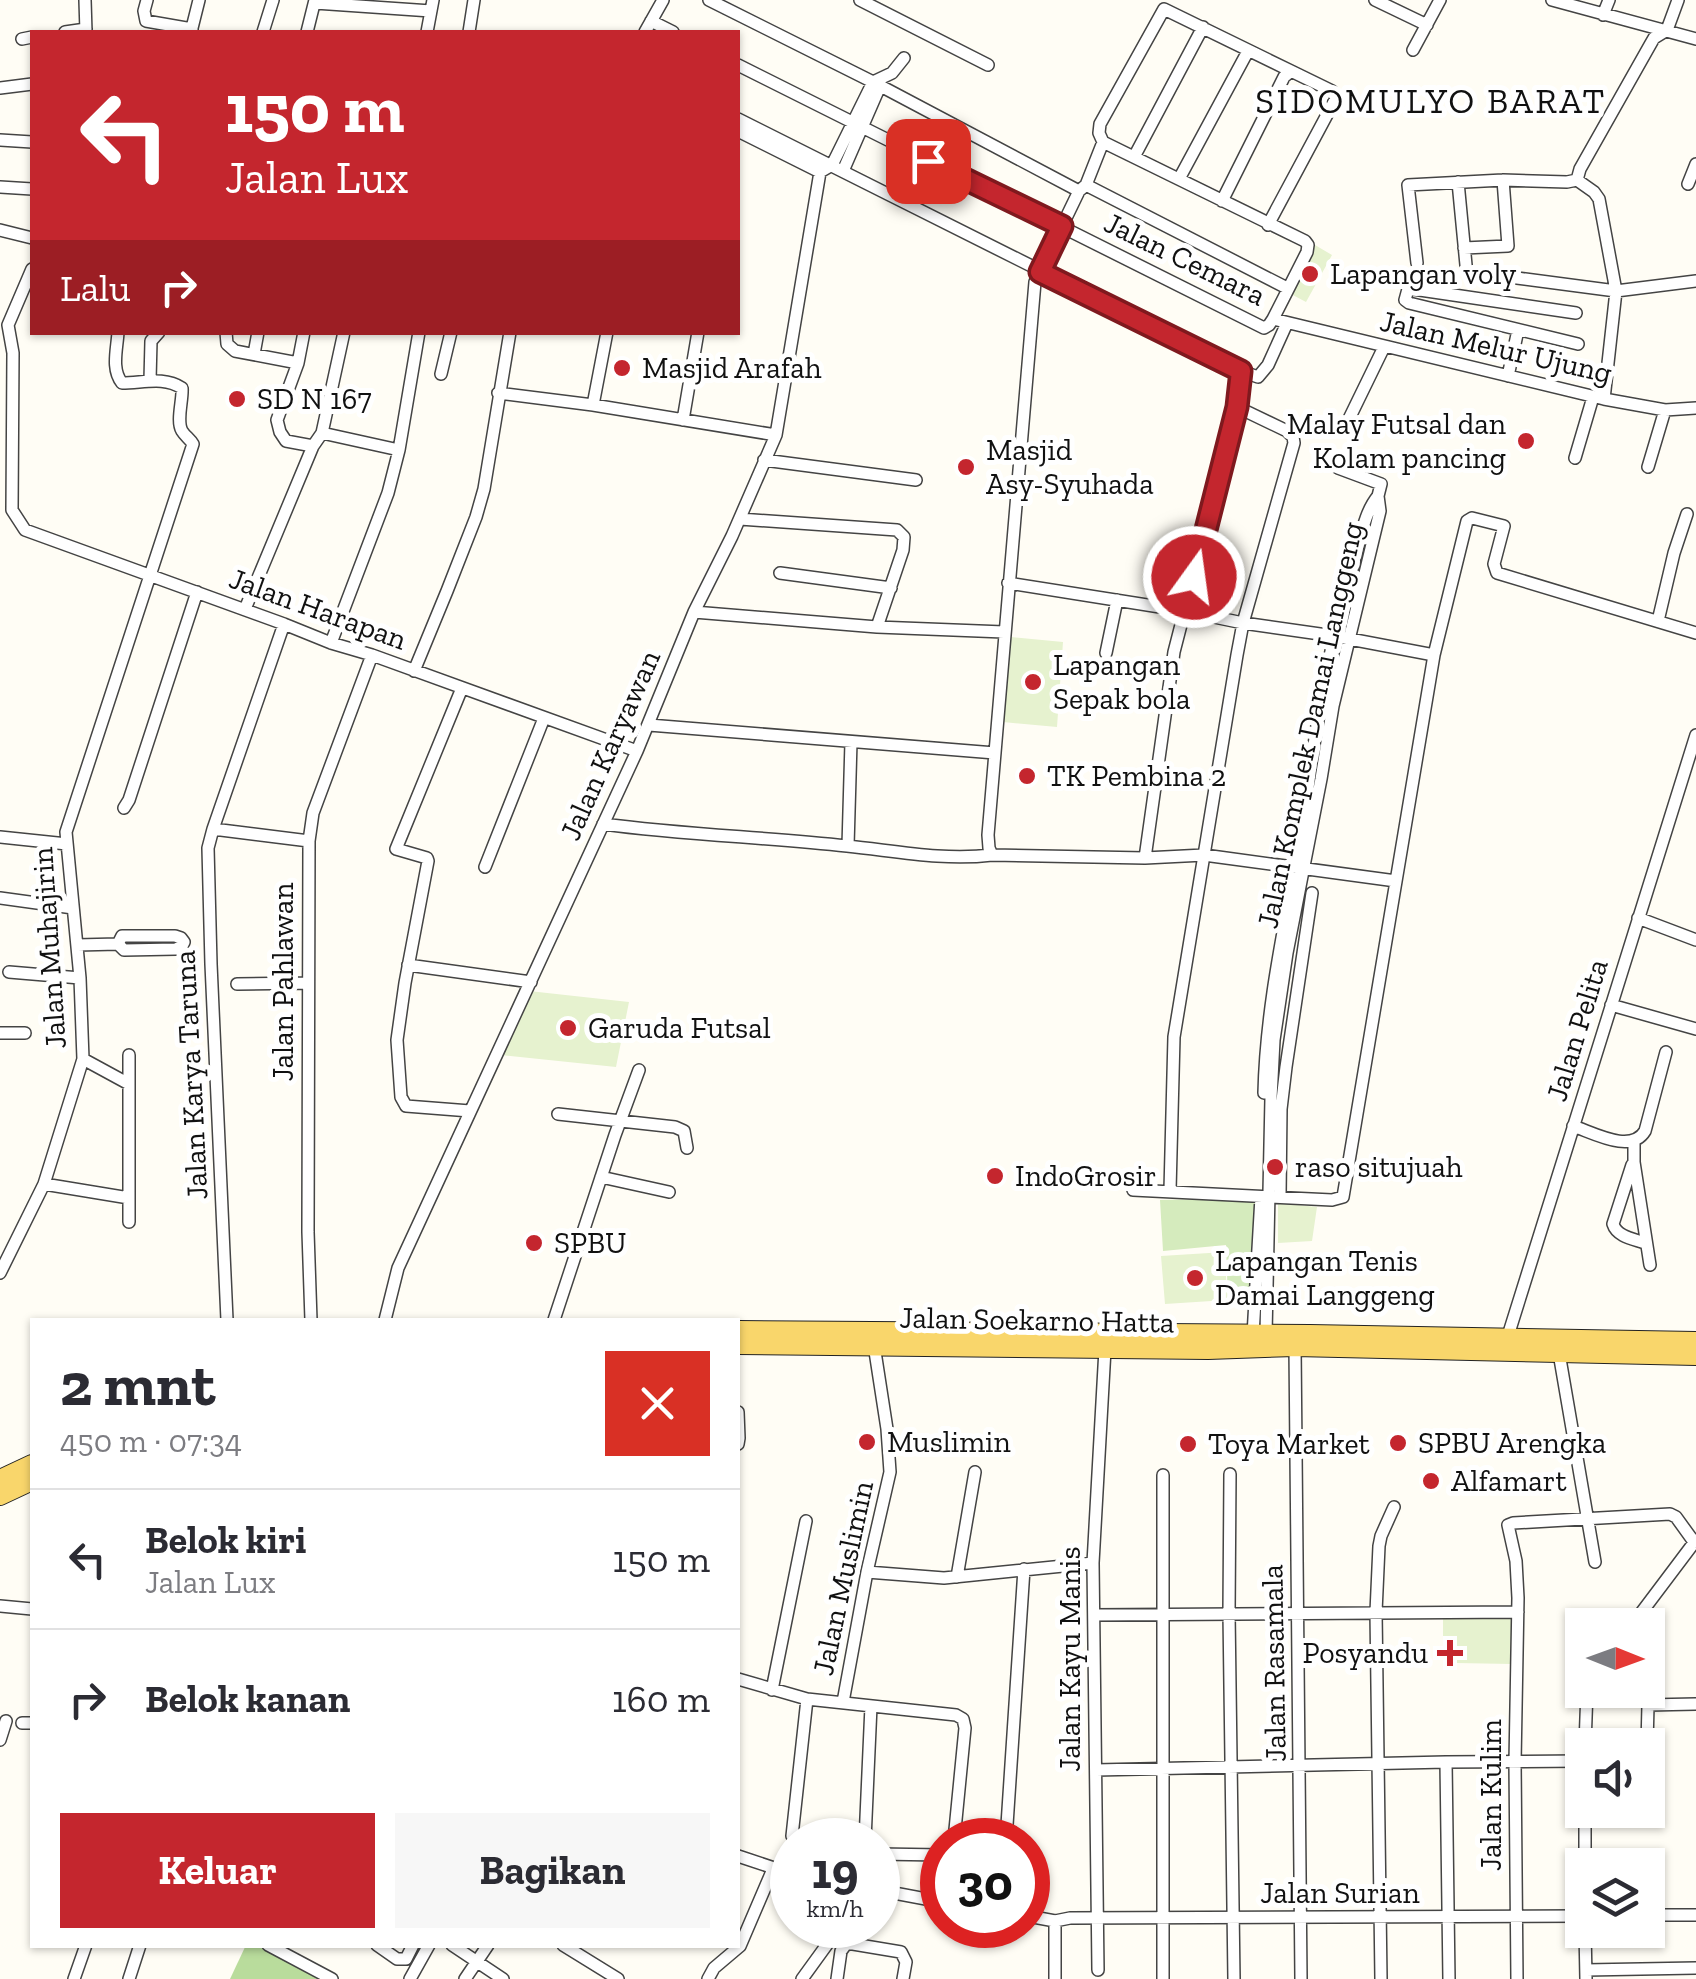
<!DOCTYPE html>
<html lang="id">
<meta charset="utf-8">
<style>
:root{--surface:#fff;--page:#f7f7f7;--text:#2b2b33;--muted:#7c7c81;--line:#e1e1e2;--accent:#c4262e}
body{margin:0;font-family:"Zilla Slab",serif;background:var(--page);color:var(--text);height:100vh;display:flex;flex-direction:column;font-size:38px;white-space:nowrap}
*{box-sizing:border-box;margin:0}
p{font-size:32px;color:var(--muted)}
.icon{flex:none;width:55px;height:55px;fill:none;stroke:currentColor;stroke-width:2;stroke-linecap:round;stroke-linejoin:round}
.map{position:relative;flex:1;overflow:hidden}
.panel{position:absolute;left:30px;top:1318px;width:710px;height:630px;display:flex;flex-direction:column;background:var(--surface);border-radius:0px;box-shadow:0 2px 8px #0004}
.panel>*{flex:none}
.banner{position:absolute;left:30px;top:30px;width:710px;height:305px;border-radius:0px;box-shadow:0 2px 8px #0004;background:#c4262e;color:#fff;overflow:hidden}
.needle{width:65px;rotate:91deg}
.fabs{position:absolute;left:1565px;top:1608px;display:grid;gap:20px}
.fabs a{display:grid;place-items:center;width:100px;height:100px;border-radius:0px;background:var(--surface);box-shadow:0 2px 8px #0004;font-size:50px}
.speed{position:absolute;left:770px;top:1818px;display:flex;gap:20px;font-size:50px;font-weight:700;text-align:center}
.speed>*{display:grid;place-content:center;width:130px;height:130px;border-radius:50%;background:var(--surface);box-shadow:0 2px 8px #0004;line-height:1}
.speed small{font-size:25px;font-weight:400}
.speed .limit{border:15px solid #d22;background:#fff;color:#111}
.pin{position:absolute;display:grid;place-items:center;width:85px;height:85px;color:#fff;margin:-42px;border-radius:20px;box-shadow:0 5px 15px #0006}
.me{position:absolute;width:110px;margin:-55px;rotate:14deg;stroke-linejoin:round;filter:drop-shadow(0 0 8px #0008)}
.turn{display:flex;align-items:center;gap:35px;height:210px;padding:0 30px;font-size:45px}
.turn .icon{width:130px;height:130px;stroke-width:2.5}
.turn b{display:block;font-size:70px;line-height:85px}
.then{display:flex;align-items:center;height:95px;padding:0 30px;background:#0003;gap:20px;font-size:38px}
.round{display:grid;place-items:center;flex:none;width:105px;height:105px;border-radius:0px;background:var(--page)}
.summary{display:flex;align-items:center;justify-content:space-between;height:170px;padding:0 30px}
h1{font-size:60px;font-weight:700;line-height:75px}
.button{display:flex;gap:20px;margin-top:auto;padding:20px 30px}
.button a{flex:1;height:115px;border-radius:0px;background:var(--accent);color:#fff;font-size:40px;font-weight:700;line-height:115px;text-align:center}
.button a+a{background:var(--page);color:var(--text)}
ul{padding:0;list-style:none}
li{display:flex;align-items:center;gap:30px;height:140px;padding:0 30px;border-top:2px solid var(--line)}
li div{flex:1}
li b{display:block;font-size:38px}
li em{font-style:normal}
.map>svg:first-child{display:block}
</style>
<div class="map">
<svg width="1696" height="1979" viewBox="0 0 1696 1979">
<rect width="100%" height="100%" fill="#fffdf5"/>
<!-- green -->
<path fill="#d5ebbd" d="M1256,1198L1254,1305L1228,1302L1226,1245L1163,1251L1160,1200Z"/>
<!-- forest -->
<path fill="#b9dc9c" d="M246,1945H256L320,1979H230Z"/>
<!-- pitch -->
<path fill="#e6f2cf" d="M1315,245L1332,255L1306,302L1289,293Z
M1011,637L1063,642L1057,727L1003,722Z
M529,991L629,1002L616,1067L500,1055Z
M1278,1203L1317,1207L1312,1241L1278,1243Z
M1225,1252L1227,1300L1165,1304L1161,1256Z
M1443,1615H1513L1512,1664L1456,1663L1457,1642H1443Z"/>
<g fill="none" stroke-linecap="round" stroke-linejoin="round">
<defs>
<path id="street" d="M85,0L86,32
M147,0L144,11L146,21L192,29
M709,0L873,82L1079,191
M860,0L988,65
M1375,0L1427,25
M1552,0L1696,39
M315,3L431,11
M1603,15L1609,0
M651,21L673,32
M1667,30L1678,0
M65,32L86,29
M191,32L199,0
M263,32L273,0
M307,32L315,0
M427,32L433,0
M469,32L474,0
M645,32L663,0
M22,39L32,37
M1413,50L1440,0
M738,65L1264,328L1269,325L1273,319L1604,399L1665,410L1696,408
M873,82L892,73L904,58
M0,88L32,84
M738,119L1241,371
M738,131L820,172
M0,140L32,142
M1103,142L1099,133L1100,124L1164,9L1291,71L1284,77L1222,201
M1134,157L1203,27
M832,165L873,82
M843,171L880,86
M1179,179L1248,51
M1458,182L1466,265
M1688,184L1696,164
M1086,185L1079,191L1035,282L988,835L989,848L992,855L1145,858L1204,855L1396,881
M0,187L32,189
M1268,225L1336,98L1332,91L1291,71
M0,230L32,238
M1464,248L1508,246L1503,180
M1417,263L1408,185L1503,180L1567,182L1577,180
M32,269L8,325L13,353L12,510L25,530L284,624L331,643L372,655L637,751
M1517,278L1616,291L1696,281
M1576,313L1413,289H1408L1405,300L1409,303L1578,344
M1273,319L1307,252L1308,245L1305,241L1103,142L1086,185L1287,288
M226,332L227,344L235,351L298,363
M304,332L298,363L277,420L280,432L286,441L313,446
M254,354L258,332
M441,374L451,332
M1508,376L1518,330
M150,380L151,341L159,332
M498,393L593,405L776,435
M1604,399L1616,291L1599,199L1594,192L1577,180L1580,169L1650,45L1654,38L1667,30
M593,405L607,332
M683,420L698,332
M1347,423L1384,347
M322,433L399,450
M1575,458L1593,397
M764,460L916,480
M1648,467L1665,410
M740,519L897,530L904,537L903,550L877,627
M780,573L891,588
M1008,583L1185,611L1243,623L1334,636L1434,655
M245,609L313,446L322,433L344,332
M694,612L877,627L1004,632
M1658,621L1674,553L1687,514
M284,624L213,829L309,841
M331,643L388,493L399,450L419,332
M1106,653L1117,600
M414,671L447,591L476,517L484,489L510,332
M462,688L396,849L427,858L428,861L405,983L397,1040L401,1097L406,1106L470,1111
M649,725L995,753
M124,808L129,800L197,592
M603,824C685,835 766,837 847,846C896,851 943,861 992,855
M213,829L208,848L211,964L227,1320
M0,837L67,844
M848,846L851,742
M1145,858L1174,652L1237,407L1241,371L1258,377L1268,365L1287,323
M485,867L544,718
M0,898L73,908
M1638,918L1696,940
M77,945L118,944L124,950L176,949L182,946L184,942L181,938L175,936H122L118,944
M408,965L531,982
M9,972L80,978
M237,984L308,983
M1611,1005L1696,1029
M0,1033H25
M83,1059L129,1084
M1264,1093C1266,1001 1288,912 1303,822C1309,784 1313,746 1320,708C1328,658 1341,609 1354,560C1361,538 1364,513 1378,496
M558,1114L675,1127L684,1131L687,1148
M1573,1126C1594,1133 1631,1154 1645,1131L1666,1052
M1634,1143V1162L1650,1265
M1632,1165L1613,1224C1617,1237 1634,1239 1645,1243
M601,1177L669,1192
M44,1184L129,1198
M1133,1190L1332,1200L1343,1197L1434,655L1467,521L1472,518L1504,526L1494,564L1497,573L1696,633
M1170,1190L1174,1037L1237,655L1243,623L1294,443L1293,437L1287,431L1237,407
M1280,1196L1281,1109L1286,1067L1312,893
M129,1222V1055
M0,1273L44,1184L83,1059L80,978L66,832L193,444C190,439 185,436 182,431C176,421 183,400 182,388C164,376 143,383 122,383C111,369 117,350 118,332
M311,1320L308,1232L309,841L313,813L372,655
M385,1320L398,1268L637,751L694,612L732,536L776,435L820,172L832,165
M554,1320L615,1135L639,1070
M1266,1334L1271,1098L1274,1040L1287,953L1321,779L1333,706L1380,511L1378,496L1381,484L1338,468
M1253,1335L1261,1197
M1507,1339L1696,735
M1295,1347L1301,1979
M1559,1353L1595,1562
M738,1412L739,1438L738,1444
M1230,1474L1229,1613L1234,1979
M1163,1475V1979
M867,1572L944,1578L1093,1563
M957,1577L975,1472
M0,1606L32,1609
M1094,1615L1518,1612
M1632,1625L1696,1540
M738,1679L807,1699L956,1715L963,1719L965,1728L954,1840
M772,1690L806,1521
M843,1702L867,1572L890,1472L887,1429L874,1345
M1648,1705L1649,1664
M22,1723H32
M0,1740L6,1721
M1585,1745L1587,1690
M1647,1745L1648,1705L1696,1704
M1446,1762L1582,1761
M1096,1770L1446,1762L1449,1979
M1585,1810V1865
M795,1840L792,1836L807,1699
M865,1840L871,1706
M1006,1840L1024,1569
M878,1854L942,1855
M738,1856L792,1874
M878,1890L942,1902
M1648,1915H1696
M1028,1916L1055,1921L1070,1918L1582,1916
M1055,1921V1979
M1585,1930L1586,1979
M268,1945L332,1979
M377,1945L397,1959H406L413,1945
M452,1945L503,1979
M563,1945L618,1979
M1098,1970L1093,1563L1105,1349
M1586,1970L1696,1968
M74,1979L86,1945
M129,1979L140,1945
M410,1979L429,1945
M465,1979L488,1945
M708,1979L714,1968L740,1946L773,1869
M802,1979L831,1939
M837,1979L841,1951L847,1943L901,1952L906,1962L903,1979
M1381,1979L1376,1612L1379,1546L1381,1536L1394,1507
M1517,1979L1515,1762L1518,1598L1516,1561L1508,1525L1513,1523L1670,1514L1676,1517L1694,1542"/>
<path id="primary" d="M738,1330L1310,1334L1696,1341
M738,1345L1208,1350L1295,1347L1696,1356
M0,1479L32,1464
M0,1496L32,1481"/>
</defs>
<!-- street casing -->
<use href="#street" stroke="#444" stroke-width="14"/>
<!-- primary casing -->
<use href="#primary" stroke="#222" stroke-width="20"/>
<!-- street -->
<use href="#street" stroke="#fff" stroke-width="11"/>
<!-- primary -->
<use href="#primary" stroke="#f9d66b" stroke-width="18"/>
</g>
<g fill="none" stroke-linecap="round" stroke-linejoin="round">
<defs>
<path id="route" d="M928,161L1062,226L1040,272L1241,371L1237,407L1194,577"/>
</defs>
<!-- route casing -->
<use href="#route" stroke="#7f191e" stroke-width="25"/>
<!-- route -->
<use href="#route" stroke="#c4262e" stroke-width="18"/>
</g>
<!-- markers -->
<g fill="#c4262e" stroke="#fff" stroke-width="4">
<circle cx="1310" cy="274" r="10"/>
<circle cx="622" cy="368" r="10"/>
<circle cx="237" cy="399" r="10"/>
<circle cx="1526" cy="441" r="10"/>
<circle cx="966" cy="467" r="10"/>
<circle cx="1033" cy="682" r="10"/>
<circle cx="1027" cy="776" r="10"/>
<circle cx="568" cy="1028" r="10"/>
<circle cx="1275" cy="1167" r="10"/>
<circle cx="995" cy="1176" r="10"/>
<circle cx="534" cy="1243" r="10"/>
<circle cx="1195" cy="1278" r="10"/>
<circle cx="867" cy="1442" r="10"/>
<circle cx="1398" cy="1443" r="10"/>
<circle cx="1188" cy="1444" r="10"/>
<circle cx="1431" cy="1481" r="10"/>
<path d="M1445 1638h10v10h10v10h-10v10h-10v-10h-10v-10h10z"/>
</g>
<g text-anchor="middle" dominant-baseline="central" stroke-width="10" stroke-linejoin="round" paint-order="stroke">
<!-- street labels -->
<g font-size="30" fill="#111" stroke="#fff">
<text transform="translate(1185 259) rotate(26)">Jalan Cemara</text>
<text transform="translate(1496 347) rotate(13)">Jalan Melur Ujung</text>
<text transform="translate(318 609) rotate(20)">Jalan Harapan</text>
<text transform="translate(1310 725) rotate(-78)">Jalan Komplek Damai Langgeng</text>
<text transform="translate(610 745) rotate(-66)">Jalan Karyawan</text>
<text transform="translate(49 948) rotate(-94)">Jalan Muhajirin</text>
<text transform="translate(283 982) rotate(-90)">Jalan Pahlawan</text>
<text transform="translate(1577 1030) rotate(-73)">Jalan Pelita</text>
<text transform="translate(191 1075) rotate(-93)">Jalan Karya Taruna</text>
<text transform="translate(1037 1320) rotate(1)">Jalan Soekarno Hatta</text>
<text transform="translate(843 1578) rotate(-78)">Jalan Muslimin</text>
<text transform="translate(1070 1659) rotate(-90)">Jalan Kayu Manis</text>
<text transform="translate(1274 1663) rotate(-91)">Jalan Rasamala</text>
<text transform="translate(1491 1795) rotate(-90)">Jalan Kulim</text>
<text x="1340" y="1893">Jalan Surian</text>
</g>
<!-- poi labels -->
<g font-size="30" fill="#111" stroke="#fff" text-anchor="start">
<text x="1330" y="274">Lapangan voly</text>
<text x="642" y="368">Masjid Arafah</text>
<text x="257" y="399">SD N 167</text>
<text x="1506" y="424" text-anchor="end">Malay Futsal dan<tspan x="1506" dy="34">Kolam pancing</tspan></text>
<text x="986" y="450">Masjid<tspan x="986" dy="34">Asy-Syuhada</tspan></text>
<text x="1053" y="665">Lapangan<tspan x="1053" dy="34">Sepak bola</tspan></text>
<text x="1047" y="776">TK Pembina 2</text>
<text x="588" y="1028">Garuda Futsal</text>
<text x="1295" y="1167">raso situjuah</text>
<text x="1015" y="1176">IndoGrosir</text>
<text x="554" y="1243">SPBU</text>
<text x="1215" y="1261">Lapangan Tenis<tspan x="1215" dy="34">Damai Langgeng</tspan></text>
<text x="887" y="1442">Muslimin</text>
<text x="1418" y="1443">SPBU Arengka</text>
<text x="1208" y="1444">Toya Market</text>
<text x="1451" y="1481">Alfamart</text>
<text x="1428" y="1653" text-anchor="end">Posyandu</text>
</g>
<!-- quarter labels -->
<g font-size="35" letter-spacing="2.5" fill="#111" stroke="#fff">
<text x="1431" y="101">SIDOMULYO BARAT</text>
</g>
</g>
</svg>
<div class="fabs">
<a><svg class="needle" viewBox="-14 -14 28 28"><path d="M0-13l5 13h-10z" fill="#e53935"/><path d="M0 13l5-13h-10z" fill="#7c7c81"/></svg></a>
<a><svg class="icon" aria-label="sound" viewBox="0 0 24 24"><path d="M4 9h4l5-4v14l-5-4H4zM17 9q2 3 0 6"/></svg></a>
<a><svg class="icon" aria-label="layers" viewBox="0 0 24 24"><path d="M12 4l9 5-9 5-9-5zM3 14l9 5 9-5"/></svg></a>
</div>
<div class="speed"><div>19<small>km/h</small></div><div class="limit">30</div></div>
<div class="pin" style="left:928px;top:161px;background:#d93025"><svg class="icon" aria-label="arrive" viewBox="0 0 24 24"><path d="M6 21V4h12l-3 4 3 4H6"/></svg></div>
<svg class="me" style="left:1194px;top:577px" viewBox="-20 -20 40 40"><circle r="17" fill="#c4262e" stroke="#fff" stroke-width="3"/><path d="M0-11L8 9 0 5-8 9z" fill="#fff"/></svg>
<div class="banner">
<div class="turn"><svg class="icon" aria-label="left" viewBox="0 0 24 24"><path d="M17 20v-9H6M10 6l-5 5 5 5"/></svg><div><b>150 m</b>Jalan Lux</div></div>
<div class="then">Lalu<svg class="icon" aria-label="right" viewBox="0 0 24 24"><path d="M7 20v-9h11M14 6l5 5-5 5"/></svg></div>
</div>
<section class="panel">
<div class="summary"><div><h1>2 mnt</h1><p>450 m · 07:34</p></div><a class="round" style="background:#d93025;color:#fff"><svg class="icon" aria-label="close" viewBox="0 0 24 24"><path d="M6 6l12 12M18 6L6 18"/></svg></a></div>
<ul>
<li><svg class="icon" aria-label="left" viewBox="0 0 24 24"><path d="M17 20v-9H6M10 6l-5 5 5 5"/></svg><div><b>Belok kiri</b><p>Jalan Lux</p></div><em>150 m</em></li>
<li><svg class="icon" aria-label="right" viewBox="0 0 24 24"><path d="M7 20v-9h11M14 6l5 5-5 5"/></svg><div><b>Belok kanan</b></div><em>160 m</em></li>
</ul>
<div class="button"><a>Keluar</a><a>Bagikan</a></div>
</section>
</div>
